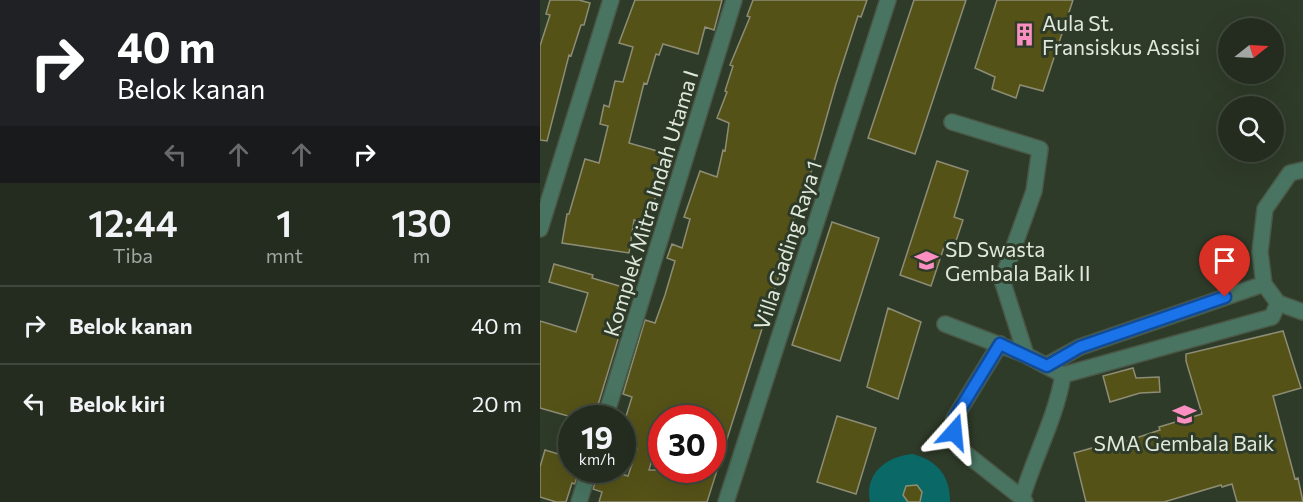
<!DOCTYPE html>
<html lang="id">
<style>
:root{--surface:#232c1f;--page:#2b3428;--text:#f1f3f6;--muted:#a3a7a4;--line:#40483d}
body{margin:0;font-family:Commissioner,sans-serif;background:var(--page);color:var(--text);height:100vh;display:flex;flex-direction:column;font-size:22px;white-space:nowrap}
*{box-sizing:border-box;margin:0}
p{font-size:20px;color:var(--muted)}
.icon{flex:none;width:33px;height:33px;fill:none;stroke:currentColor;stroke-width:2;stroke-linecap:round;stroke-linejoin:round}
.map{position:relative;flex:1;overflow:hidden}
.sheet{display:flex;flex-direction:column;background:var(--surface);width:540px}
.sheet>*{flex:none}
.banner{background:#202124;color:#fff;overflow:hidden}
.needle{width:39px;rotate:72deg}
.fabs{position:absolute;left:678px;top:18px;display:grid;gap:12px}
.fabs a{display:grid;place-items:center;width:66px;height:66px;border-radius:50%;background:var(--surface);box-shadow:0 6px 24px #0002,0 0 0 2px var(--line);font-size:30px}
.speed{position:absolute;left:18px;top:405px;display:flex;gap:12px;font-size:30px;font-weight:700;text-align:center}
.speed>*{display:grid;place-content:center;width:78px;height:78px;border-radius:50%;background:var(--surface);box-shadow:0 6px 24px #0002,0 0 0 2px var(--line);line-height:1}
.speed small{font-size:15px;font-weight:400}
.speed .limit{border:9px solid #d22;background:#fff;color:#111}
.pin{position:absolute;display:grid;place-items:center;width:51px;height:51px;color:#fff;margin:-62px -26px;border-radius:50% 50% 50% 0;rotate:-45deg;box-shadow:0 0 6px #0007}
.pin .icon{rotate:45deg}
.me{position:absolute;width:66px;margin:-33px;rotate:18deg;stroke-linejoin:round;filter:drop-shadow(0 0 4px #0008)}
.turn{display:flex;align-items:center;gap:21px;height:126px;padding:0 18px;font-size:27px}
.turn .icon{width:78px;height:78px;stroke-width:2.5}
.turn b{display:block;font-size:42px;line-height:51px}
.lanes{display:flex;align-items:center;height:57px;padding:0 18px;background:#0003;justify-content:center;gap:30px;direction:ltr}
.lanes .off{opacity:.35}
.eta{display:flex;justify-content:space-evenly;align-items:center;height:102px;text-align:center}
.eta b{font-size:36px;font-weight:600;line-height:42px}
ul{padding:0;list-style:none}
li{display:flex;align-items:center;gap:18px;height:78px;padding:0 18px;border-top:2px solid var(--line)}
li div{flex:1}
li b{display:block;font-size:22px}
li em{font-style:normal}
main{display:flex;flex:1;min-height:0}
.map>svg:first-child{display:block}
</style>
<main>
<section class="sheet">
<div class="banner">
<div class="turn"><svg class="icon" aria-label="right" viewBox="0 0 24 24"><path d="M7 20v-9h11M14 6l5 5-5 5"/></svg><div><b>40 m</b>Belok kanan</div></div>
<div class="lanes"><svg class="icon off" aria-label="left" viewBox="0 0 24 24"><path d="M17 20v-9H6M10 6l-5 5 5 5"/></svg><svg class="icon off" aria-label="ahead" viewBox="0 0 24 24"><path d="M12 20V5M6 11l6-6 6 6"/></svg><svg class="icon off" aria-label="ahead" viewBox="0 0 24 24"><path d="M12 20V5M6 11l6-6 6 6"/></svg><svg class="icon" aria-label="right" viewBox="0 0 24 24"><path d="M7 20v-9h11M14 6l5 5-5 5"/></svg></div>
</div>
<div class="eta">
<div><b>12:44</b><p>Tiba</p></div>
<div><b>1</b><p>mnt</p></div>
<div><b>130</b><p>m</p></div>
</div>
<ul>
<li><svg class="icon" aria-label="right" viewBox="0 0 24 24"><path d="M7 20v-9h11M14 6l5 5-5 5"/></svg><div><b>Belok kanan</b></div><em>40 m</em></li>
<li><svg class="icon" aria-label="left" viewBox="0 0 24 24"><path d="M17 20v-9H6M10 6l-5 5 5 5"/></svg><div><b>Belok kiri</b></div><em>20 m</em></li>
</ul>
</section>
<div class="map">
<svg width="763" height="502" viewBox="0 0 763 502">
<rect width="100%" height="100%" fill="#2f3b29"/>
<!-- water -->
<path fill="#0a6867" d="M373,454C398,461 410,476 410,502H330C324,473 347,456 373,454Z"/>
<!-- building -->
<path fill="#555218" stroke="#8d8d75" stroke-width="1.5" fill-rule="evenodd" d="M10,0H39L50,3L44,25H41L31,56L29,55L7,141L0,140V46L10,15L6,14Z
M95,0H182L174,30L165,27L158,54L123,44L119,55L116,54L107,84L104,83L89,143L128,154L114,202L111,201L105,223L94,220L89,253L22,243L27,214H29L45,159L59,163L68,126L60,124L64,105L69,107L75,81L83,82L93,47L79,43Z
M213,0H327L321,17L318,16L296,84L260,211L256,210L241,269L167,502H59L62,492L53,489L59,470H68L88,476L97,449L82,444V429L92,397L83,394L105,320L115,323L125,295L135,261L127,258L132,244L142,248L150,219L144,217L160,171L177,177L183,150L185,151L189,123L177,118L187,92L185,91L193,66L190,65L210,17L207,16ZM122,418H172V470H109L122,427Z
M374,0H426L375,154L328,138Z
M457,0H533L503,91L480,85L476,98L452,89L455,77L435,68Z
M397,161L428,171L414,217L423,220L415,244L406,241L391,286L360,275Z
M292,222L339,238L300,361L252,345Z
M14,264L53,275L52,278L93,290L54,418H35L0,408V321L36,332L48,293L9,282Z
M348,308L381,322L358,399L327,387Z
M743,331L761,388L733,396L755,479L758,478L763,502H697L692,484L682,487L681,485L624,502H546L534,453L559,446L560,450L620,430L619,427L662,414L646,361V354Z
M593,368L596,378L619,377L620,392L600,393L570,402L563,376Z
M297,416L336,428L316,494L277,482Z
M5,450L32,458V470H39L35,484L32,483L26,502H16L0,497V467Z
M377,485L382,492L380,502H368L363,495L366,486Z"/>
<g fill="none" stroke-linecap="round" stroke-linejoin="round">
<defs>
<path id="minor" d="M412,122L500,149L494,191L462,280L486,355
M0,229L71,0
M724,284L720,252L725,209L750,173L763,170
M405,324L486,355L523,375L732,317L738,303
M460,344L414,419V432L420,449L482,498
M507,365L540,347L724,284L738,303L763,312
M65,418L194,0
M39,502L49,470
M186,502L348,0
M485,502L482,498C494,457 516,418 523,375"/>
</defs>
<!-- minor casing -->
<use href="#minor" stroke="#4b5746" stroke-width="18"/>
<!-- minor -->
<use href="#minor" stroke="#487461" stroke-width="15"/>
</g>
<g fill="none" stroke-linecap="round" stroke-linejoin="round">
<defs>
<path id="route" d="M414,432V419L460,344L507,366L540,347L685,297"/>
</defs>
<!-- route casing -->
<use href="#route" stroke="#114b97" stroke-width="15"/>
<!-- route -->
<use href="#route" stroke="#1a73e8" stroke-width="10"/>
</g>
<!-- icons -->
<defs>
<symbol id="building-bare" viewBox="-9 -9 18 18"><path d="M-4-6H4V6H1V3H-1V6H-4ZM-2.5-4.3h1.7v1.8h-1.7ZM.8-4.3h1.7v1.8H.8ZM-2.5-1h1.7V.8h-1.7ZM.8-1h1.7V.8H.8Z" fill="#fc8fc1" stroke="#2f3b29" stroke-width="2.5" paint-order="stroke"/></symbol>
<symbol id="school-bare" viewBox="-9 -9 18 18"><path d="M0-5L7-2L0 1L-7-2ZM-4 1L0 2.5L4 1V4Q0 6-4 4Z" fill="#fc8fc1" stroke="#2f3b29" stroke-width="2.5" paint-order="stroke"/></symbol>
</defs>
<g fill-rule="evenodd">
<use href="#building-bare" x="468" y="18" width="33" height="33"/>
<use href="#school-bare" x="370" y="244" width="33" height="33"/>
<use href="#school-bare" x="628" y="398" width="33" height="33"/>
</g>
<g text-anchor="middle" dominant-baseline="central" stroke-width="6" stroke-linejoin="round" paint-order="stroke">
<!-- poi labels -->
<g font-size="21" fill="#e0e8dc" stroke="#2f3b29" text-anchor="start">
<text x="502" y="22">Aula St.<tspan x="502" dy="24">Fransiskus Assisi</tspan></text>
<text x="405" y="248">SD Swasta<tspan x="405" dy="24">Gembala Baik II</tspan></text>
<text x="644" y="442" text-anchor="middle">SMA Gembala Baik</text>
</g>
<!-- street labels -->
<g font-size="21" fill="#e0e8dc" stroke="#2f3b29">
<text transform="translate(110 203) rotate(-73)">Komplek Mitra Indah Utama I</text>
<text transform="translate(247 245) rotate(-72)">Villa Gading Raya 1</text>
</g>
</g>
</svg>
<div class="fabs">
<a><svg class="needle" viewBox="-14 -14 28 28"><path d="M0-13l5 13h-10z" fill="#e53935"/><path d="M0 13l5-13h-10z" fill="#a3a7a4"/></svg></a>
<a><svg class="icon" aria-label="search" viewBox="0 0 24 24"><circle cx="10" cy="10" r="6"/><path d="M15 15l6 6"/></svg></a>
</div>
<div class="speed"><div>19<small>km/h</small></div><div class="limit">30</div></div>
<div class="pin" style="left:685px;top:297px;background:#d93025"><svg class="icon" aria-label="arrive" viewBox="0 0 24 24"><path d="M6 21V4h12l-3 4 3 4H6"/></svg></div>
<svg class="me" style="left:414px;top:432px" viewBox="-20 -20 40 40"><path d="M0-17L14 15 0 8-14 15z" fill="#1a73e8" stroke="#fff" stroke-width="4"/></svg>
</div>
</main>
